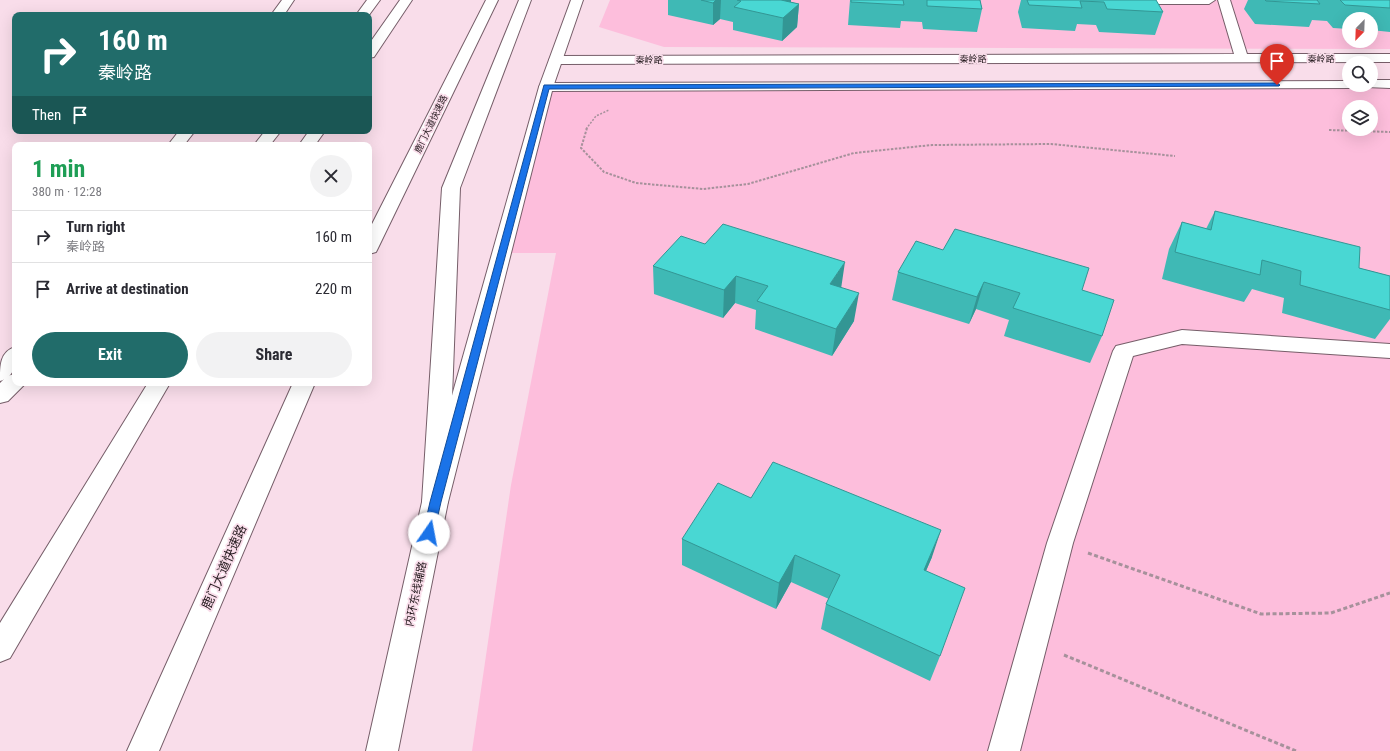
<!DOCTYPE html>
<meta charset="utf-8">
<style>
:root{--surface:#fff;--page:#f2f2f3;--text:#2b2b33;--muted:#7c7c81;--line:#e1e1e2;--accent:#216c6a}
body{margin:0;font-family:"Roboto Condensed","Noto Sans SC",sans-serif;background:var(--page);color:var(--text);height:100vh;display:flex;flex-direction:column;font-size:15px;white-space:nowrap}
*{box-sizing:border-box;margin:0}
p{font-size:13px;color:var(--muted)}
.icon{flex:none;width:22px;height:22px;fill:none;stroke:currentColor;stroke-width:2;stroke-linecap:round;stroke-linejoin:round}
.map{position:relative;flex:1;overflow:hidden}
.side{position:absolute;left:12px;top:142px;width:360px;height:244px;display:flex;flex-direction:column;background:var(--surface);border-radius:8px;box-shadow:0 4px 16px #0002}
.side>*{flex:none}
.hud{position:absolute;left:12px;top:12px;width:360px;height:122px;border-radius:8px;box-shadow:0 4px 16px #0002;background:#216c6a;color:#fff;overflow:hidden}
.needle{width:26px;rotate:203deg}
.tools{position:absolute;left:1342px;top:12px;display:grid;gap:8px}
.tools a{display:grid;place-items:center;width:36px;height:36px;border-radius:50%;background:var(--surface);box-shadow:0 4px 16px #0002;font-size:20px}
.pin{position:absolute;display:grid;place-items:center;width:34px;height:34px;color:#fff;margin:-41px -17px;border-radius:50% 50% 50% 0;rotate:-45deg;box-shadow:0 0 4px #0007}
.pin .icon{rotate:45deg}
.me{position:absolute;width:44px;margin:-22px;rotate:12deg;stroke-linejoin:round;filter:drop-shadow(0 0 3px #0008)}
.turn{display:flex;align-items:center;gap:14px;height:84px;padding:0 20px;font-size:18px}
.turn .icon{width:52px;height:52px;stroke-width:2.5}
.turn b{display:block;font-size:28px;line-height:34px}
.then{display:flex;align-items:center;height:38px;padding:0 20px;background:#0003;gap:8px;font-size:15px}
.round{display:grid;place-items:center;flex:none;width:42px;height:42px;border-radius:21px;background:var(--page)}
.summary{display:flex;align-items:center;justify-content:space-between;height:68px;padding:0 20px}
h1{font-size:24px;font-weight:700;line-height:30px;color:#1e9e55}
.button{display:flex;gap:8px;margin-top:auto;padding:8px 20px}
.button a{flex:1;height:46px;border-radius:24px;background:var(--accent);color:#fff;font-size:16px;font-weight:700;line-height:46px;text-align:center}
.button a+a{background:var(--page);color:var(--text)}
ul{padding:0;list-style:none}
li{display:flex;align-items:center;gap:12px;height:52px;padding:0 20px;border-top:1px solid var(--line)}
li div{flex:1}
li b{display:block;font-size:15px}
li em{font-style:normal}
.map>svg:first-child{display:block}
</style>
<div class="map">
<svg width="1390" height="751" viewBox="0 0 1390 751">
<rect width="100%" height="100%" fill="#f9ddea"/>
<!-- green -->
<path fill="#fdbedc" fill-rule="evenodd" d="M610,0H1390V49L664,47L599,27ZM1349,19H1371V41H1349Z
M1390,84V751H472L511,485L556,253H502L546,87ZM1349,107H1371V129H1349Z"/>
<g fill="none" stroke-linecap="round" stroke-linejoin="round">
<defs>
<path id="minor" d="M1143,0H1215L1209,4H1149Z
M1218,0H1230L1247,54H1390V62L556,64L551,63L549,60L551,57L556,56L1234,54Z
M1371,80H1390V88L1366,87L1364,85H1371Z
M1349,81V85H1356L1354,88L546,91L541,90L539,87L541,84L546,83Z
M1182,330L1390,344V358L1182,344L1133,356L1073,543L1020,751H988L1047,543L1113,351L1116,346Z"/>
<path id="major" d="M282,0H294L284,15H271Z
M571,0H583L553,87L448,502L398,751H366L422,502L539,87Z
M179,131H195L184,145H168Z
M15,347C15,362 17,376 0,381C0,365 0,352 15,347Z"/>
<path id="highway" d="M367,0H380L369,15H356Z
M400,0H412L374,57L369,58V44Z
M486,0H498L378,248L376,252L369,254V230Z
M519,0H531L460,188L448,502L444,509L435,512L426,509L422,502L442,188Z
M265,131H281L270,145H254Z
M309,131H325L315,145H299Z
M15,374V383H26L8,401L0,403V383L7,376Z
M148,383H170L10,658L0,662V623Z
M293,383H315L159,751H127Z"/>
</defs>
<!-- minor casing -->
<use href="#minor" stroke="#765e69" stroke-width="2"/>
<!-- major casing -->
<use href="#major" stroke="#765e69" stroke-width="2"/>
<!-- highway casing -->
<use href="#highway" stroke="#765e69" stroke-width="2"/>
<!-- path-far2 -->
<path stroke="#a6919b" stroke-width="1.5" stroke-dasharray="2 1.5" stroke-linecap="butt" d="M586,129L596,116L609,110"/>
<!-- path-far1 -->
<path stroke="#a6919b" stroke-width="2" stroke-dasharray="2.5 1.5" stroke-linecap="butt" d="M587,128L581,148L604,172L636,183L703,189L748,184L854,153L932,145L1051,144L1175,156
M1329,130L1390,132"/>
<!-- path -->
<path stroke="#a6919b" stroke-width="3" stroke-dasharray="4 2.5" stroke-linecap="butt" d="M1088,553L1261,614L1331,613L1390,593
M1064,655L1296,751"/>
<!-- minor -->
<use href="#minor" fill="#fff" fill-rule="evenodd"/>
<!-- major -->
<use href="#major" fill="#fff" fill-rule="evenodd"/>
<!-- highway -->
<use href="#highway" fill="#fff" fill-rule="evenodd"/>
</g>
<!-- wall -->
<path fill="#3fb9b5" d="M668,0H791V2L799,4L797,27L782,41L733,30V22L720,19L713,25L668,15Z
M850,0H980L982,9L977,32L923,29L922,22L901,21L900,28L848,25Z
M1021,0H1156L1163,12L1155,35L1099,32L1096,25L1077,24L1075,31L1022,28L1018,12Z
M1248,0H1390V32L1371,30V19H1349V29L1333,28L1327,21L1312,20L1309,27L1255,24L1244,9Z
M1215,211L1359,268L1390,276V319L1375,339L1282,313L1284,298L1252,289L1244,302L1162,279L1169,249L1182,222L1206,229Z
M653,266L841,287L854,321L832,356L755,329L756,310L735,303L723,318L654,294Z
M898,272L1082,290L1102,336L1090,363L1004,336L1009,320L976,309L969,324L892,300Z
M751,498L932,557L926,571L940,656L930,681L821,629L826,604L829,599L791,582L776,609L682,565V539Z"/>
<!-- shaded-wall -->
<path fill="#339694" d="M716,0H721L720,19L713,25V3Z
M781,0H791L790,12L799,4L797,27L782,41L783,18Z
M845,262L841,289L830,284Z
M736,276L735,303L723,318L724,290Z
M984,282L976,309L969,324L977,297Z
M859,293L854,321L832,356L836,329Z
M941,530L932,557L915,596L924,570Z
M795,555L791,582L776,609L779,583Z"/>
<!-- building -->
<path fill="#49d7d3" stroke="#339694" d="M701,0H716L713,3Z
M737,0H781L799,4L783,18L734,7L741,1Z
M851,0H903L904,5L851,2Z
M927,0H980L982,9L927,6Z
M1027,0H1156L1163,12L1107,9L1104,2L1080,1L1082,8L1029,5Z
M1265,0H1317L1320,4L1266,1Z
M1340,0H1390V8L1345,5Z
M1215,211L1360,247L1359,268L1390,276V310L1300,285L1301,271L1262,260L1260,275L1175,252L1182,222L1211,230Z
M723,224L845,262L830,284L859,293L836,329L757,301L768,286L736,276L724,290L653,266L681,236L705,244Z
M955,229L1089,268L1082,290L1114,300L1102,336L1013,308L1020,293L984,282L977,297L898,272L916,241L943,250Z
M773,462L941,530L924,570L965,588L940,656L826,604L840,575L795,555L779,583L682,539L718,483L751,498Z"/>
<!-- route -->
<path fill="#1a73e8" stroke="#114b97" d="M1277,83L1280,85L1279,86L549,89L441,502L434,533L432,536H425L423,533L430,502L544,85Z"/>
<g text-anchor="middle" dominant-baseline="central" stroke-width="3.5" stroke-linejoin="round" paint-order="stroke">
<!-- far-street labels -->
<g font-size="9" fill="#261c20" stroke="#f9ddea">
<text x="973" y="59">秦岭路</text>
<text x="1321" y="59">秦岭路</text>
<text x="649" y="60">秦岭路</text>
<text transform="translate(431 124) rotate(-64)">鹿门大道快速路</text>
</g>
<!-- street labels -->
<g font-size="11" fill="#261c20" stroke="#f9ddea">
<text transform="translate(416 594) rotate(-78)">内环东线辅路</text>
</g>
<!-- near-street labels -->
<g font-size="13" fill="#261c20" stroke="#f9ddea">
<text transform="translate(224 567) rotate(-66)">鹿门大道快速路</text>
</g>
</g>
</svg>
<div class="tools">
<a><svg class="needle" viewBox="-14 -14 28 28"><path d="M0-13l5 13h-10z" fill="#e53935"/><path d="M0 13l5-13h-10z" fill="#7c7c81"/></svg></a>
<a><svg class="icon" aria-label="search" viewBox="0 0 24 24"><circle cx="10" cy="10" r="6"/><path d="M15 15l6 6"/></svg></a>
<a><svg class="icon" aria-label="layers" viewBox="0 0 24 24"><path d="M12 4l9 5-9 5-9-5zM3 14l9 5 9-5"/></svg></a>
</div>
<div class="pin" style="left:1277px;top:85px;background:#d93025"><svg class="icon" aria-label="arrive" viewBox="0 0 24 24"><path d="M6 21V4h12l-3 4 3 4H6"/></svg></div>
<svg class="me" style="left:429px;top:533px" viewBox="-20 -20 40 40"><circle r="19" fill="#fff"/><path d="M0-13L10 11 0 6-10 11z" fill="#1a73e8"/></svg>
<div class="hud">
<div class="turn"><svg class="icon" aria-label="right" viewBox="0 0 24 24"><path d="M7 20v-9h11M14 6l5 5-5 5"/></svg><div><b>160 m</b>秦岭路</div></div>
<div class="then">Then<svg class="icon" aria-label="arrive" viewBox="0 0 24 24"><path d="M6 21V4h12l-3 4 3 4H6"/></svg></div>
</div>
<section class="side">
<div class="summary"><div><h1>1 min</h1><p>380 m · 12:28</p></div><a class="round"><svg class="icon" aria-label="close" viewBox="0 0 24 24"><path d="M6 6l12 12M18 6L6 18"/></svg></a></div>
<ul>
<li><svg class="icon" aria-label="right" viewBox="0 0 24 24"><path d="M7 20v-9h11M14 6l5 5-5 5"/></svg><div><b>Turn right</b><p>秦岭路</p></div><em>160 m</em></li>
<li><svg class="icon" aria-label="arrive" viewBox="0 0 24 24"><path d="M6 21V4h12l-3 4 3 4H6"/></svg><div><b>Arrive at destination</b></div><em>220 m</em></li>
</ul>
<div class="button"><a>Exit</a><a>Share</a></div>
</section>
</div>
